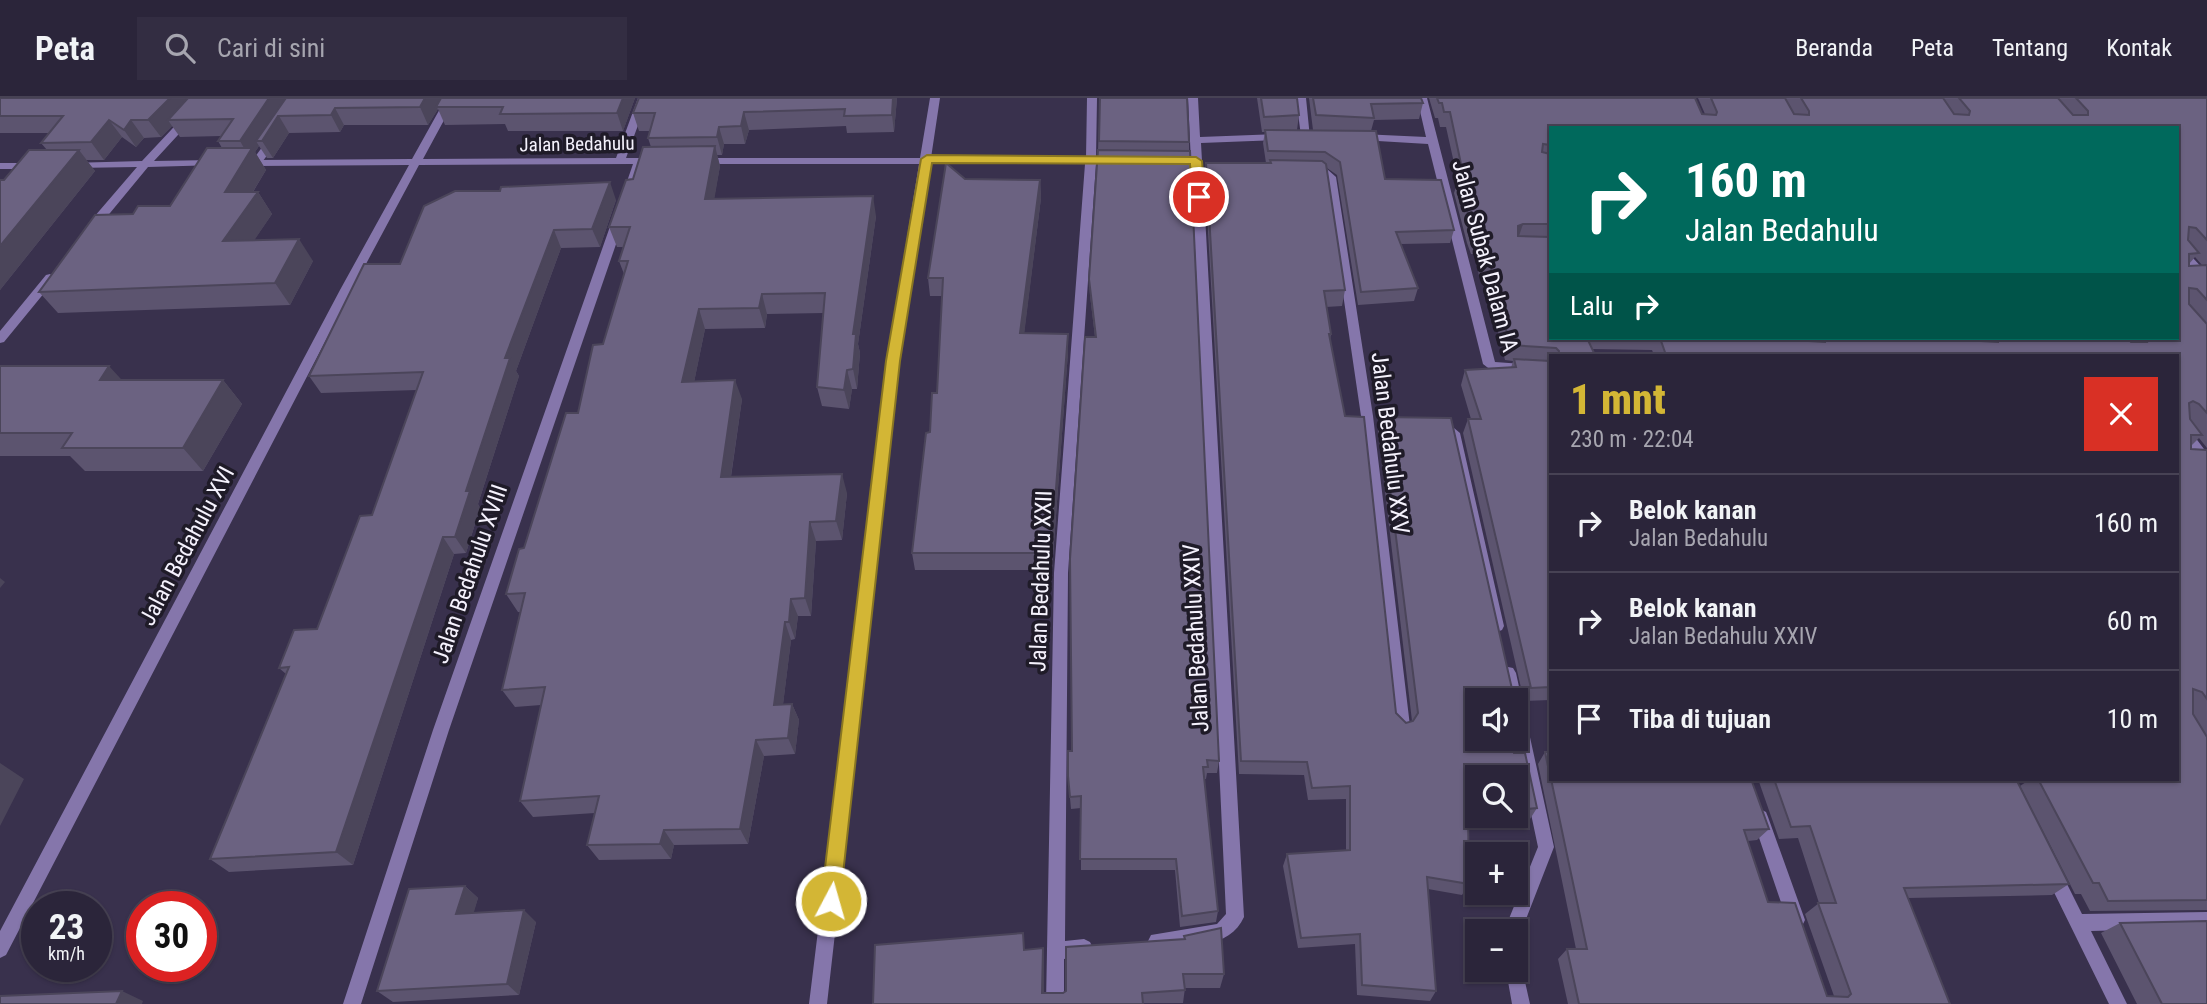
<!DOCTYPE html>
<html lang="id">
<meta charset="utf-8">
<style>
:root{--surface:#2b253a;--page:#332d42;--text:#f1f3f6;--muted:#a6a5af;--line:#474254;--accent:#d3b635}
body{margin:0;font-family:"Roboto Condensed",sans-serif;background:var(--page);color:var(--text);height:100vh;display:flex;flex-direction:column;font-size:26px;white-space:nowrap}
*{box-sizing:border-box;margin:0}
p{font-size:23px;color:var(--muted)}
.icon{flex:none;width:38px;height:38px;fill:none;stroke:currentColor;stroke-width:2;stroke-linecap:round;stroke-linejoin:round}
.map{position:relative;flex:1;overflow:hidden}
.side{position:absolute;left:1549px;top:256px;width:630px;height:427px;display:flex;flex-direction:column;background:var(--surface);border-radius:0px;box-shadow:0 2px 5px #0004,0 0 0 2px var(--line)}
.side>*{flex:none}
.guide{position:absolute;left:1549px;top:28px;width:630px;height:214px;border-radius:0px;box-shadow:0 2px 5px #0004,0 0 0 2px var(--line);background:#00695c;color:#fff;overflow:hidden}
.tools{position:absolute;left:1465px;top:590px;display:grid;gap:14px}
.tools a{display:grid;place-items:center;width:63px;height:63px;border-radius:0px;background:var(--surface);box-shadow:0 2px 5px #0004,0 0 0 2px var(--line);font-size:35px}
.speed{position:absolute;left:21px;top:793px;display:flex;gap:14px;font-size:35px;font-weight:700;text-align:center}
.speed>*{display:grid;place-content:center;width:91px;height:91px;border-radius:50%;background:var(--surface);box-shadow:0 2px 5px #0004,0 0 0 2px var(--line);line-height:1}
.speed small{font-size:18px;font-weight:400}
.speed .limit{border:10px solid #d22;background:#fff;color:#111}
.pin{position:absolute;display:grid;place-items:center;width:60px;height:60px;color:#fff;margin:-30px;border:4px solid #fff;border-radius:50%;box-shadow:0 2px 7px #0007}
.me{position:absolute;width:77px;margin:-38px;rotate:6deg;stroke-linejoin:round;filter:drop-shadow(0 0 5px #0008)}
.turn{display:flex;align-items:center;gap:24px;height:147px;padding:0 21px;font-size:32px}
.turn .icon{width:91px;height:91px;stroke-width:2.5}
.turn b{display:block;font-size:49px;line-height:60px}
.then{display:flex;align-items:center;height:66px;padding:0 21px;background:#0003;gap:14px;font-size:26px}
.round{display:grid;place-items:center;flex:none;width:74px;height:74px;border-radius:0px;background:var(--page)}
.head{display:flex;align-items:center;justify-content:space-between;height:119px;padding:0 21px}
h1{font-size:42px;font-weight:800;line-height:52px;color:var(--accent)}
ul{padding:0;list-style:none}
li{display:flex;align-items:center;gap:21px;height:98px;padding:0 21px;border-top:2px solid var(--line)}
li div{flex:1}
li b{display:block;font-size:26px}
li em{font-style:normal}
header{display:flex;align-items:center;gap:42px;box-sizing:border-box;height:98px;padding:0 35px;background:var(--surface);border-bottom:2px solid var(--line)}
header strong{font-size:33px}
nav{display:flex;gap:38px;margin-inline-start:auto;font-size:24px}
.search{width:490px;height:63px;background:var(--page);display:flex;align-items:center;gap:18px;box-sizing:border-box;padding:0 24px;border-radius:0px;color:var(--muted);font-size:26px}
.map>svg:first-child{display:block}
</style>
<header>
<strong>Peta</strong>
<div class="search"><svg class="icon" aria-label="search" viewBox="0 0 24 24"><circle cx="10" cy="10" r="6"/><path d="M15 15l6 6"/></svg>Cari di sini</div>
<nav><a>Beranda</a><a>Peta</a><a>Tentang</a><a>Kontak</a></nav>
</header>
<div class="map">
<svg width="2207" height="906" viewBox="0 0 2207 906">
<rect width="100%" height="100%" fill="#39314d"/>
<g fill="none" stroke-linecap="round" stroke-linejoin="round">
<!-- service -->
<path fill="#8576ab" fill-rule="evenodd" d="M275,36L280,39L279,41L260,67H252V63L271,37Z"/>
<!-- minor -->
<path fill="#8576ab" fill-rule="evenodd" d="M201,0H212L154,63L214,62L219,65L218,67L148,69L96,132H88V126L137,69L74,70L70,69V65L142,63Z
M446,0H456L423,61L616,60L638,0H648L626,60H655L660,63L655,66H643L632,98L627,101L622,98L633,66L419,67L352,192L6,857L0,860V833L340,192L409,67L245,68L240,65L245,62L412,61Z
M930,0H940L931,60H1086L1087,0H1097L1096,60H1114L1119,63L1114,66H1096L1068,475L1065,843L1084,841L1090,844L1093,850L1090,856L1064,861V906H1046L1054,475L1085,66H930L903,237L827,906H809L891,237L919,66H700L695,63L700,60H920Z
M1188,0H1198L1200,39L1281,36L1286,39L1281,42L1201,45L1244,819C1230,851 1186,849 1157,852L1151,849L1148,843L1151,837L1217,826L1226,816Z
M1296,0H1306L1310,40H1302L1301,38Z
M1417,0H1427L1495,264L1550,268V276L1492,273L1483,266L1428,46L1361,42L1356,39L1361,36L1426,39Z
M0,65H32L37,68L32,71H0Z
M1311,70L1327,71L1336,79L1373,318L1410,628L1407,633L1402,635L1397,633L1394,628L1361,318L1326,80L1320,76L1307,75L1306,73Z
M619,116L625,120L449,632L361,906H343L433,632L613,120Z
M2177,146L2181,147L2205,173V179L2177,181V173H2191L2177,157Z
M50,176L56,180L54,183L4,244L0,245V233L46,177Z
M2177,320L2182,322L2207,355V370L2202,369L2177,334Z
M1454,330L1460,335L1504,528L1502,532L1497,534L1492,532L1490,528L1448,335Z
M1508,569L1513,570L1516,575L1554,749L1519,839L1516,840V833H1504L1538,749L1515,640L1516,602H1506L1500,575L1503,570Z
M1760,711L1766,714L1768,719L1805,822L1802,828L1796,830L1790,828L1787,822L1752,719L1754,714Z
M2053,768L2059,770L2082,816L2207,814V830L2091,833L2127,906H2109L2045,776L2047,770Z
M1516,863L1521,866L1530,906H1512L1506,872H1516Z"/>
</g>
<!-- wall -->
<path fill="#5c546f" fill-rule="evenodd" d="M0,0H635L623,33H508L505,26L445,27L438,11L428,27H344L340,34L289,35L273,60H267L259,48L255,54L266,72L253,94H258L272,116L254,142L313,163L290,207L58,215L39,194L133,116L170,108L222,50L218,43L221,38L180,39L172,28L161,39L144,40L136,49L122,39L104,62H86L95,73L0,192V82H4L47,52L41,45L49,35H0Z
M639,0H897L894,34L847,35L846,28L749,32L745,46H724L722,57H717L720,68L714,100L876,118L858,246L860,255L857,291H852L849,311L822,308L817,289L824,215L767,216L765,230L705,231L694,284L742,301L731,379L847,395L842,442L816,443L811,518H798L795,541L791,542L783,606H792L799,622L795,656L764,658L748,746L674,747L671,761L599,762L587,747L595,715L533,719L520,703L541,607L515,609L502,592L520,514H518L506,496L578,315L603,246L624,176L619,163L623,149H617L609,129L651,49L648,40L650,33H639L633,15Z
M1100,0L1189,44V53L1219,663L1217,675H1207L1206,681H1204L1218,813L1216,824L1180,829L1175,772H1081V710L1071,711L1068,678L1072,653L1095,239L1090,197L1089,181L1098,52Z
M1257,0H1297L1299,17L1297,32H1313L1309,0H1421L1423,5L1419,21L1374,22L1371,33L1385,81L1454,132L1450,145L1401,146L1418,190L1414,203L1358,207L1337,77L1327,70L1345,192L1342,208L1326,209L1331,236L1330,242L1396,615L1406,625L1412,623L1378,334L1381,319L1512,591L1506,602H1477L1514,655L1537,710L1530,721L1468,728L1469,786L1462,797L1428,791L1436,893L1430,903L1357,897L1355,846L1298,850L1283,768L1287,756L1346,752V701L1308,702L1304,677L1239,676L1205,81L1206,65H1266L1263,45L1265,34H1262ZM1477,679H1516V718H1477Z
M1429,0H1695L1702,16H1705L1698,0H2207V350L2199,340L2191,348V351L2207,352V812L2090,813L2081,796H2075L2020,688L2026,684L2024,681H2177V257H1654L1652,252L1592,251L1595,257H1550V602L1524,603L1463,335L1468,321H1471L1461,287L1465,272L1511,270L1513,263L1505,262L1484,178H1479L1475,156H1471L1467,145L1454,95L1458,83L1446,29H1440L1438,20H1435ZM1550,30H2177V240H1550ZM2195,159L2202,167L2189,168V166Z
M1040,82L1041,100L1024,235L1068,236V254L1052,472H915L912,455L930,334L937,295L942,198H930L928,180Z
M616,102L600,149L561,150L516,273L519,278L478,406L480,410L466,455L454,456L353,767L229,774L210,761L286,576L279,570L317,531L372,417L417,292L321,295L309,278L400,166Z
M0,268L122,282H223L242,306L203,373H85L70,358H0Z
M1545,654H1550V681H1751L1769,731L1757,742L1748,743L1768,804L1827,898H1834L1805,816L1819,805L1798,740L1779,741L1758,681H2016L2069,786L2052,797L1908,800L1950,906H1568L1558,861L1567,851H1576L1538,666Z
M465,788L478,800L473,815L536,824L519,897L393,904L377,893Z
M2120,825L2207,906H2137L2101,835Z
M1184,838L1224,876L1220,890H1185L1183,905L873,906L1025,852L1043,850L1044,865V895H1063L1184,841Z"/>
<!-- shaded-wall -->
<path fill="#4b455a" d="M170,0H198L168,22L172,28L161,39L148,22Z
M269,0H292L279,18L289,35L273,60L262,43H256L259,48L255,54L266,72L240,115L225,94L248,57L240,43Z
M425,0H444L436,9L438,11L428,27L420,9Z
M623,0H635L623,33L617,15Z
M893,0H897L894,34L892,17Z
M335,10L344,27L340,34L331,17Z
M744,14L749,32L745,46L741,28Z
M109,22L122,39L104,62L91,44Z
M131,22L144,40L136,49L124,32Z
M719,29L724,46L722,57L717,39Z
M715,48L720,68L711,121L705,101Z
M79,52L95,73L0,192V148Z
M1040,82L1041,100L1022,254L1020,235Z
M610,84L616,102L600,149L592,131Z
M258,94L272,116L239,165L223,143Z
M873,98L876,118L858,246L860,255L857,291L853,271V236Z
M1523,126L1518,141V128Z
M554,132L561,150L516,273L519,278L478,406L480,410L466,455L455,439L466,393L505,260Z
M299,141L313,163L290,207L275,185Z
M762,196L767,216L765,230L759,210Z
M699,211L705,231L690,304L682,284Z
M1068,236V254L1052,472L1051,455Z
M109,268L131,292L100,282Z
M847,272L852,291L849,311L844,292Z
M223,282L242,306L203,373L183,350Z
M735,282L742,301L728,398L721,379Z
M842,376L847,395L842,442L836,423Z
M810,424L816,443L811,518L805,500Z
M443,439L454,456L353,767L336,754Z
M0,480L5,484L0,490Z
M791,501L798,518L795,541L789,524Z
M785,524L791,542L781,623L774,607Z
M792,606L799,622L795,656L788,640Z
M756,642L764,658L748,746L740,731Z
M0,665L24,681L0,728Z
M664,732L674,747L671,761L660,746Z
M465,788L478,800L470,828L456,816Z
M524,812L536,824L519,897L507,886Z
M1043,850L1044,865V906L1042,895Z
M122,893L143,903L142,906H116Z"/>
<!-- building -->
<path fill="#6b6281" stroke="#4b455a" stroke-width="2" d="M0,0H170L148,22H131L124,32L109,22L91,44L41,45L63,18H0Z
M188,0H269L240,43H218L233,21L168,22Z
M286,0H425L420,9L335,10L331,17L278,18L262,43H256Z
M441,0H623L617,15L500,16L503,9H436Z
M639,0H893L892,17L844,18L845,11L744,14L741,28L719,29L717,39L648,40L655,15H633Z
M1100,0H1187L1189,44L1099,43Z
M1261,0H1297L1299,17L1264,19Z
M1313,0H1421L1423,5L1371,6L1374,20L1316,17Z
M1437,0H1695L1702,16L1716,17L1717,14L1711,0H1785L1794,16L1809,17V13L1801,0H1943L1954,16L1969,17L1970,13L1959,0H2058L2073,17H2088V13L2076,0H2207V142L2196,130L2189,129L2188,142L2199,155L2189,156V168L2207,167V202L2197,191L2189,190V206L2207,226V315L2199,306L2193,303L2189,305L2190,321L2202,337H2191V351L2207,352V601L2202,594L2193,591V616L2207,639V802L2108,803L2099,785H2093L2038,681H2177V257H1666L1660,240H1807L1809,243L1825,244V240H1979L1981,243L1998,244V240H2128L2131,244H2147L2146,240H2177V30H1550V47L1543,46L1542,54L1550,56V126H1523L1518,128V138L1550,139V240H1587L1595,257H1558L1559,253L1556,250L1510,247L1489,163H1484L1480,140H1476L1472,130L1458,80H1464L1450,14H1444L1442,5H1439Z
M1265,32L1376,33L1385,81L1441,82L1454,132L1396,134L1418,190L1361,194L1340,64L1325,54L1268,53Z
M715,48L705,101L873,98L853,236H856L853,271L847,272L844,292L817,289L825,195L762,196L759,210L699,211L682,284L735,282L721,379L842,376L836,423L810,424L805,500L791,501L789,524H785L774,607L792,606L788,640L756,642L740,731L664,732L660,746L587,747L599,698L520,703L545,589L502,592L525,495L506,496L519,451L524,450L566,315H578L593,247L603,246L628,163H619L630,129H609L626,82L633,81L643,49Z
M207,50H252L225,94H258L223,143L299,141L275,185L39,194L95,117L133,116L138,108H170Z
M29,52H79L0,148V82H4Z
M1098,52L1190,53L1219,663L1207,662L1208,669H1203L1218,813L1182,818L1176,761H1080L1081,698L1070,699L1068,678V653H1072L1070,461L1085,239H1096L1089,181Z
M1270,62L1322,63L1326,66L1345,192L1324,193L1331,236H1329L1345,318L1364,319L1396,615L1406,625L1413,623L1418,615L1381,319L1451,320L1512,591L1491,592L1495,602H1477V640H1509L1514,655H1525L1537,710L1516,712V679H1477V716L1468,717L1469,786L1427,779L1436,893L1362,887L1360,836L1301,840L1287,756L1350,752V688L1312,690L1307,664L1241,663L1206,65H1271Z
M946,65L965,81L1040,82L1020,235L1068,236L1051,455H912L926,335L930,334L932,295H937L943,180H928Z
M610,84L592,131L554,132L505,260H510L466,393H470L455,439H443L336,754L210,761L289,569L279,570L294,532L317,531L360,418L372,417L423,274L309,278L364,166H400L424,108L455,93H500L501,89Z
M1514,261L1550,263V589L1531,590L1468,321H1481L1465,272L1516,269Z
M0,268H109L100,282H223L183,350H62L72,335H0Z
M1545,654H1550V678Z
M1551,681H1751L1769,731L1744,732L1768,804L1795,805L1827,898L1848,899L1851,896L1818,805H1836L1810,728L1791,729L1774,681H2016L2069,786L1904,790L1950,906H1579L1567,851H1587Z
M465,788L456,816L524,812L507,886L377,893L409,791Z
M2207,823V906H2162L2120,825Z
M1221,830L1224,876H1183L1185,892L1142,895L1143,906H873L875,847L1023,835L1024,852L1043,850L1042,895H1063L1066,893V849L1185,841L1184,838Z
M122,893L116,906H0V898Z"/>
<!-- route -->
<path fill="#d3b635" stroke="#897622" stroke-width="2" d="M927,57L1196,59L1202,63L1205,99L1199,103L1192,99L1190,66L932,65L900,263L840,803L838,809L831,812L824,809L821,803L886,263L921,61Z"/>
<g text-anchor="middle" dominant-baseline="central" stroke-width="7" stroke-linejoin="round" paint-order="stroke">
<!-- far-street labels -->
<g font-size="19" fill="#f5f2fd" stroke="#1f1b28">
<text transform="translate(577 46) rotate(-1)">Jalan Bedahulu</text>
</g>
<!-- street labels -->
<g font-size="23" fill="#f5f2fd" stroke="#1f1b28">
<text transform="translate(1485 158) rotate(75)">Jalan Subak Dalam IA</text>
<text transform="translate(1390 345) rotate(83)">Jalan Bedahulu XXV</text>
<text transform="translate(187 448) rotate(-62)">Jalan Bedahulu XVI</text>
<text transform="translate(470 476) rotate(-71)">Jalan Bedahulu XVIII</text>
<text transform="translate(1041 483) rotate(-88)">Jalan Bedahulu XXII</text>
<text transform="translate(1196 540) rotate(-93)">Jalan Bedahulu XXIV</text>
</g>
</g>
</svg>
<div class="tools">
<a><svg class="icon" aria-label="sound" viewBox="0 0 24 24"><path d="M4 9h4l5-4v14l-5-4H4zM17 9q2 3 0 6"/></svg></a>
<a><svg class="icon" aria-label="search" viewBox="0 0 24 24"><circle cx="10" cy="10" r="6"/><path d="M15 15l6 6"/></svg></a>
<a>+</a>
<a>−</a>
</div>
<div class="speed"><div>23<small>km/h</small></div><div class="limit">30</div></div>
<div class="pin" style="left:1199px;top:99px;background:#d93025"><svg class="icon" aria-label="arrive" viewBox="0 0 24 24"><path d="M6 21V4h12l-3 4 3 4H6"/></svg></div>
<svg class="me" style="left:831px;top:803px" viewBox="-20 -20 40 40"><circle r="17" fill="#d3b635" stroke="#fff" stroke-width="3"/><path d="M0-11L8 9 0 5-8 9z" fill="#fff"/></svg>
<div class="guide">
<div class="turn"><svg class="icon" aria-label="right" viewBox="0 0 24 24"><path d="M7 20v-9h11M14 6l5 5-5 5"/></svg><div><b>160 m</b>Jalan Bedahulu</div></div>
<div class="then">Lalu<svg class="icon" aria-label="right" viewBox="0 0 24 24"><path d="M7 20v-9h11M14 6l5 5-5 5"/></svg></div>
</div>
<section class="side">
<div class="head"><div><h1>1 mnt</h1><p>230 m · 22:04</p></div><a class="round" style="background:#d93025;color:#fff"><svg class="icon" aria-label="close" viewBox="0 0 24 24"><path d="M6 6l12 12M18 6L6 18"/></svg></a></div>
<ul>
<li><svg class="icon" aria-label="right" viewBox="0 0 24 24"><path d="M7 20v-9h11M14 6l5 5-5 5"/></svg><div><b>Belok kanan</b><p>Jalan Bedahulu</p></div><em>160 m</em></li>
<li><svg class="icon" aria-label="right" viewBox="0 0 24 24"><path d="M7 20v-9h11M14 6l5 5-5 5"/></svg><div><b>Belok kanan</b><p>Jalan Bedahulu XXIV</p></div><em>60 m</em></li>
<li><svg class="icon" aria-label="arrive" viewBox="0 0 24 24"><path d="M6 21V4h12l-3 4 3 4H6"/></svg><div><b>Tiba di tujuan</b></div><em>10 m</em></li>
</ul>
</section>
</div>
